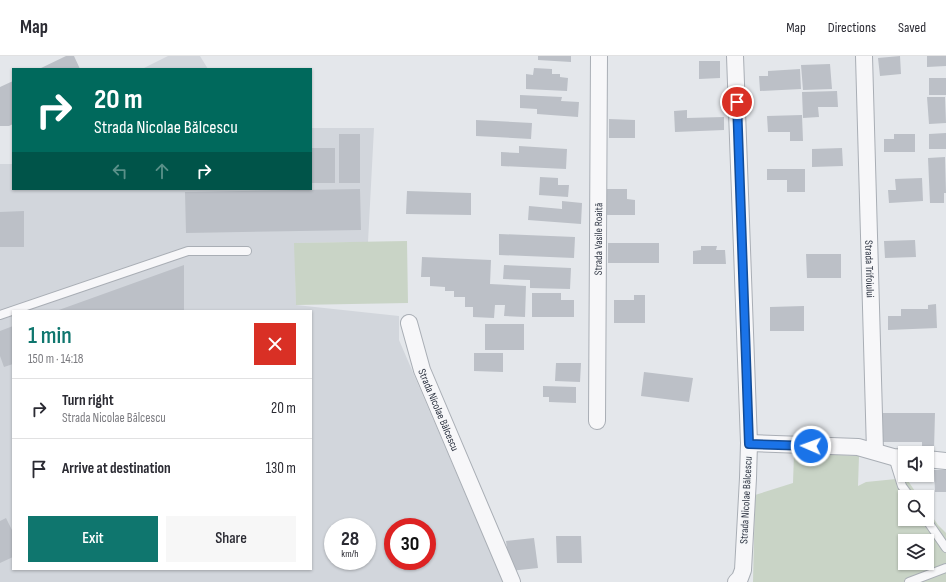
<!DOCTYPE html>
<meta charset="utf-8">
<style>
:root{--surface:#fff;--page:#f7f7f7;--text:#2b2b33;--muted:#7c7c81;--line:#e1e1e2;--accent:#0f766e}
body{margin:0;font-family:"Sofia Sans Condensed",sans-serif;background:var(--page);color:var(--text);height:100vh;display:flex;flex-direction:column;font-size:15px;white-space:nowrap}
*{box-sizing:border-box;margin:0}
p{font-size:13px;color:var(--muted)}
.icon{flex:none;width:22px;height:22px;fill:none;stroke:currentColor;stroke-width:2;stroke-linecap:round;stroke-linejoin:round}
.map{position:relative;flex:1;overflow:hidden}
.drawer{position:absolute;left:12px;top:254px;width:300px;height:260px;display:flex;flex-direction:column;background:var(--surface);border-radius:0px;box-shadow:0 1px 3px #0004}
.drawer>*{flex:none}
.guide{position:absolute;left:12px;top:12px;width:300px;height:122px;border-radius:0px;box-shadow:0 1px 3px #0004;background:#00695c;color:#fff;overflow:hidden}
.tools{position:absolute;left:898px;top:390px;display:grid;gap:8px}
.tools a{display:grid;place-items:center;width:36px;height:36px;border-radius:0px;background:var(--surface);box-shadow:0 1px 3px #0004;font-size:20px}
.speed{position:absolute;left:324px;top:462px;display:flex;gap:8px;font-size:20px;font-weight:700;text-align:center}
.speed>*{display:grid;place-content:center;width:52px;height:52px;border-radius:50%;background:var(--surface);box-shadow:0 1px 3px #0004;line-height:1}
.speed small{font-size:10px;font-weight:400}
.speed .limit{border:6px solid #d22;background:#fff;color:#111}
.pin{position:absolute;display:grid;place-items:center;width:34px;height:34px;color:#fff;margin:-17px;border:2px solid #fff;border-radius:50%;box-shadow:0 1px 4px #0007}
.me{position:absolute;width:44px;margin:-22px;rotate:272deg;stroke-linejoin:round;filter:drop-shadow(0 0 3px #0008)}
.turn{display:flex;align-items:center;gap:14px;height:84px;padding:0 16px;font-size:18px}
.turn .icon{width:52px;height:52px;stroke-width:2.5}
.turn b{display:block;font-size:28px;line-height:34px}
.lanes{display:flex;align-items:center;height:38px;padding:0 16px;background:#0003;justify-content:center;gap:20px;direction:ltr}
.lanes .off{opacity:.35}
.round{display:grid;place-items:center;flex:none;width:42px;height:42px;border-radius:0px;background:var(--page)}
.head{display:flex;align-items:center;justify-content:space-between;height:68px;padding:0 16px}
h1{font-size:24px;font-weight:600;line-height:30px;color:var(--accent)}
.cta{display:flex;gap:8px;margin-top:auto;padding:8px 16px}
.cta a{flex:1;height:46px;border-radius:0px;background:var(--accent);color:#fff;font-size:16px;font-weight:600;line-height:46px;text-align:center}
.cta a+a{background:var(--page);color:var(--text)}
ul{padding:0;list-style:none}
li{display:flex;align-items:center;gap:12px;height:60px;padding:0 16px;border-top:1px solid var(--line)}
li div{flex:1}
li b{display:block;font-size:15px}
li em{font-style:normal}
header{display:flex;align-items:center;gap:24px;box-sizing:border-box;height:56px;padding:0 20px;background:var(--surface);border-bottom:1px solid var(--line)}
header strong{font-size:19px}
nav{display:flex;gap:22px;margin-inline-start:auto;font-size:14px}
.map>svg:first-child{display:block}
</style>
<header>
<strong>Map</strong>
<nav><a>Map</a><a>Directions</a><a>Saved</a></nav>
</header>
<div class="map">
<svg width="946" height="526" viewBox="0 0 946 526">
<rect width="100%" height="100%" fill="#e4e7eb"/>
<!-- built -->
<path fill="#d2d6dc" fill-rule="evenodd" d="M168,0H200L208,13H142Z
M311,72H374L368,186L295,187L296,249L399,260V284L503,526H0V108H13V133H311ZM13,255H311V513H13ZM333,471H367V505H333ZM393,471H427V505H393Z"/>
<!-- green -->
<path fill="#c9d4c6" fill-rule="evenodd" d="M407,185L408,247L296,249L294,187Z
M794,397L859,400L858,430L866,426L906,422L919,441H905V463H927V453L938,469L946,477V526H753L755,439L793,427ZM905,485H927V507H905Z"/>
<!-- building -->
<path fill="#bcc0c7" d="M66,0H74L80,13H39Z
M538,0H571V6L538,4Z
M900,0L901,18L880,20L878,2Z
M927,0H946V10L927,11Z
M699,5H720V22L699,23Z
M830,8L832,33L803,34L801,9Z
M534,12L552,13V18H560V21L568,22L567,35L526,33V18L533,19Z
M800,13L801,33L760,35L759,20H768V15Z
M929,22H946V39H929Z
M13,25V68L9,70H0V31Z
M837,35L838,51H818L819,61L803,62L802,36Z
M520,39L562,41L561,45L579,46L578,61L537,58V53L520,52Z
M927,41H945L946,67L929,68Z
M687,54V62L724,61V74L675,76L674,55Z
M802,59L803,85H790V76H768L767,60Z
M609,63L635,64V82H609Z
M476,64L532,67L531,83L476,80Z
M946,77V93H929V78Z
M339,78H360V127H339Z
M894,78H915V96H884V83H894Z
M519,90L567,93L566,113L501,110V96L519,97Z
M311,92H335V127H311Z
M842,92L843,110L812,111V93Z
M945,101L946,137H944V147H930L928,102Z
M767,113H805V136H787V124H767Z
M540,121L558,122V129H569L568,141L539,139Z
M922,122L923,145L889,147L888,134H896L895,123Z
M360,133L361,174L186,177L185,136Z
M606,133H627V143L635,144V159H606Z
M407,135L471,137V159L406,158Z
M562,145L582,147L581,168L528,164L529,150L562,153Z
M24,155V191H0V156Z
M499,178L575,181L574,202L499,199Z
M915,184L916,201L885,202L884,185Z
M608,187H659V207H608Z
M701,190H717L716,194H725L726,208H693V195L701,194Z
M806,198H841V222H807Z
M422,201L491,204L490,228L526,230L525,261L504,260L505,249H495L494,262L473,261V251H465V241H454V235H445V231L430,230V221H421Z
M184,209V255H56Z
M504,209L571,212L570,233L530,232V224L503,223Z
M532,237H561V244H574V261H532Z
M634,239H645V267H614V244H634Z
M936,248L937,272L888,274V260H901V253H928V249Z
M804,250V275H770V251Z
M485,268H524V294H485Z
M13,270V308L4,311L0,300V275Z
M474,297H503V316L474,315Z
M556,307H581L580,326L555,325Z
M644,316L693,322L689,346L641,340Z
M543,330L576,331V347L549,346V341H543Z
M882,357H935L934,394H922V386H882Z
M934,414H946V436H935Z
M6,462L13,476V501L0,507V465Z
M556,480H581L582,507H557Z
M534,482L538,512L510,515L506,485Z"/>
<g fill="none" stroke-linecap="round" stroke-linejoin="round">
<defs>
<path id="service" d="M0,259L188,195H247
M893,401L902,430L910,441
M926,463L946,492
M909,526L946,512"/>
<g id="minor">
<path d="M735,0L749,387L748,422L743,514L740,522L736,526"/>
<path id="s1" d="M864,0L875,395"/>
<path id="s2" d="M409,267L422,314L512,526"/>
<path id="s3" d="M597,365L599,0"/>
<path d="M749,387L858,391L893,401L905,402"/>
<path d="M927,403L946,405"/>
</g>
</defs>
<!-- service casing -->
<use href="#service" stroke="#a9aeb5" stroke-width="10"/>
<!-- minor casing -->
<use href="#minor" stroke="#a9aeb5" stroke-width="18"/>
<!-- service -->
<use href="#service" stroke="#f7f7f9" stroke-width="8"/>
<!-- minor -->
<use href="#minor" stroke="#f7f7f9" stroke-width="16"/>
</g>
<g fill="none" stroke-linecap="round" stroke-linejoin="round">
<defs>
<path id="route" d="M737,46L749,388L811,390"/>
</defs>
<!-- route casing -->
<use href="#route" stroke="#114b97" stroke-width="10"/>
<!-- route -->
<use href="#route" stroke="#1a73e8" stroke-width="7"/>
</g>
<g text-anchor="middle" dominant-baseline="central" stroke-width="3.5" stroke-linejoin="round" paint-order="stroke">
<!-- street labels -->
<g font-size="11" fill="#2d3442" stroke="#f4f6f8">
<text stroke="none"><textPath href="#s3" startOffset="182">Strada Vasile Roaită</textPath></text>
<text stroke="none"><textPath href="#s1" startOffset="213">Strada Trifoiului</textPath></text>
<text stroke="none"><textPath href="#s2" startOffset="92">Strada Nicolae Bălcescu</textPath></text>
<text transform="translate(746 444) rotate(-87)">Strada Nicolae Bălcescu</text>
</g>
</g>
</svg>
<div class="tools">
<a><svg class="icon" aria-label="sound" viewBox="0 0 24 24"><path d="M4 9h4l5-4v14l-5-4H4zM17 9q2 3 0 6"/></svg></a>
<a><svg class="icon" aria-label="search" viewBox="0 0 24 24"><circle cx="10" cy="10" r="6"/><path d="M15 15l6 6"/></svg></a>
<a><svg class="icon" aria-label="layers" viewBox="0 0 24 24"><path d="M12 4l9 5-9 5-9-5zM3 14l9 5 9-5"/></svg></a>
</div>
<div class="speed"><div>28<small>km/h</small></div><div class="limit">30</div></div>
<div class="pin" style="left:737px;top:46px;background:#d93025"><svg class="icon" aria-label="arrive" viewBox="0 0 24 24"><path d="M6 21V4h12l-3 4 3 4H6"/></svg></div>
<svg class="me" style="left:811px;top:390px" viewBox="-20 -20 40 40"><circle r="17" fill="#1a73e8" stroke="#fff" stroke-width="3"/><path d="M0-11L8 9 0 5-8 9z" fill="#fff"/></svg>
<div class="guide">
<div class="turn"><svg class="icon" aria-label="right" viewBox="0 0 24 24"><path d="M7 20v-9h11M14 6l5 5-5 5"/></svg><div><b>20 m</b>Strada Nicolae Bălcescu</div></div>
<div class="lanes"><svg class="icon off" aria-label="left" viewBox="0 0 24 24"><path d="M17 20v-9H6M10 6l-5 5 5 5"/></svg><svg class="icon off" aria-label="ahead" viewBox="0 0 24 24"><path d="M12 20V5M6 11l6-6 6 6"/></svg><svg class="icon" aria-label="right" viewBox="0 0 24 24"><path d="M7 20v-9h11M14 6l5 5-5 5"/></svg></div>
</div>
<section class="drawer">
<div class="head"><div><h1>1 min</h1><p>150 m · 14:18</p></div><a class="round" style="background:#d93025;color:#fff"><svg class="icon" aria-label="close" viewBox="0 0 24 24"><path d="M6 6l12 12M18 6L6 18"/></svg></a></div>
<ul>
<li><svg class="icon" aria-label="right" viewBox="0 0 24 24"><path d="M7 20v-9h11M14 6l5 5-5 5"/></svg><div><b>Turn right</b><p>Strada Nicolae Bălcescu</p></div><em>20 m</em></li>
<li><svg class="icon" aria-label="arrive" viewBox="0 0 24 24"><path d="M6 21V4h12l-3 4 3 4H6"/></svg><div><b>Arrive at destination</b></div><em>130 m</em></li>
</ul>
<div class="cta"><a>Exit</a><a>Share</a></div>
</section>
</div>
